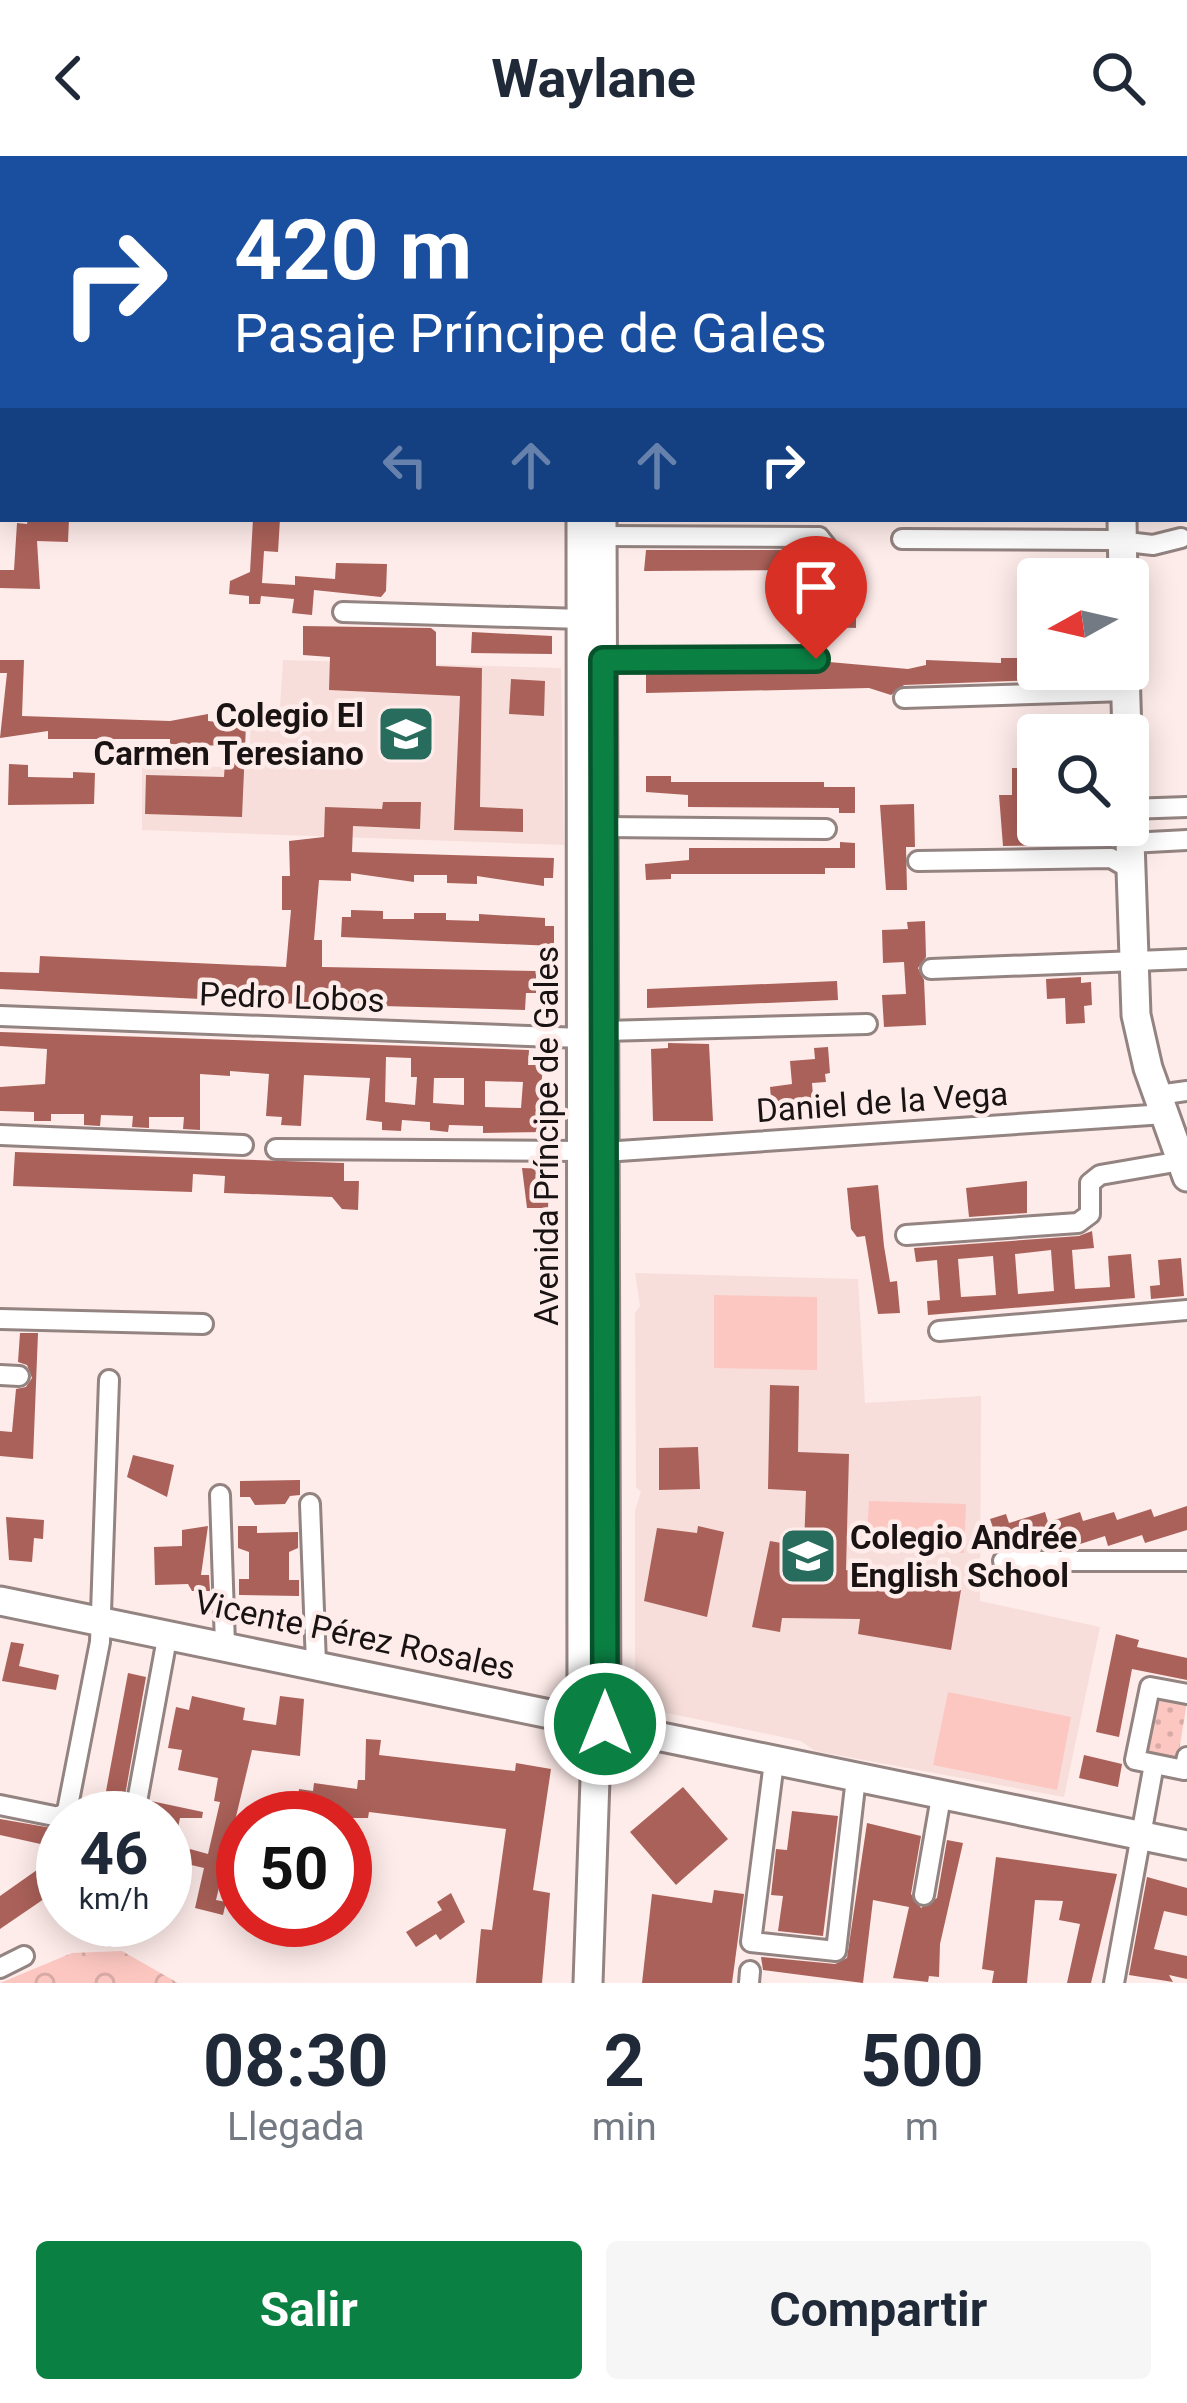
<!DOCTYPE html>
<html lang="es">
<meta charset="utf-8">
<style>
:root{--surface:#fff;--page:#f6f6f7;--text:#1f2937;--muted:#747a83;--accent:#0b8043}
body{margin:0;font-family:Roboto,sans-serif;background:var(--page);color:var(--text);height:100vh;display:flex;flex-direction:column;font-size:45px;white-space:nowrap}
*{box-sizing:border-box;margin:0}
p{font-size:39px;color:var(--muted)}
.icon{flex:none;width:66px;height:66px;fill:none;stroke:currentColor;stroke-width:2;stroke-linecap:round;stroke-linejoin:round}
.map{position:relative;height:1827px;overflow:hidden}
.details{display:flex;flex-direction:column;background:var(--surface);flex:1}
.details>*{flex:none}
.guide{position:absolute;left:0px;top:0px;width:1188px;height:366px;box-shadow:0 6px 30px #0003;background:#1a4fa0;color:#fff;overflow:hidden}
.needle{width:78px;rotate:262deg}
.buttons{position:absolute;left:1017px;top:402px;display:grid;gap:24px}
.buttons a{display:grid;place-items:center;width:132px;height:132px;border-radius:12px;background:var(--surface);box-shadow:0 6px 30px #0003;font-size:60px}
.speed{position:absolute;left:36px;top:1635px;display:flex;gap:24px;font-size:60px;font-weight:700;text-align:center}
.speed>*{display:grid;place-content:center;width:156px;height:156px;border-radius:50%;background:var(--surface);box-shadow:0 6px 30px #0003;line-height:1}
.speed small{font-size:30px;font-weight:400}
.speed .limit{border:18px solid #d22;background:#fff;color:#111}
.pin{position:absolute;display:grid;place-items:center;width:102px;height:102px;color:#fff;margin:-123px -51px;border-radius:50% 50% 50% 0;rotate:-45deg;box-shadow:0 0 12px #0007}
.pin .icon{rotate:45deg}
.me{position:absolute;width:132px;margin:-66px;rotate:0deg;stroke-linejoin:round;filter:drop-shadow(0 0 9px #0008)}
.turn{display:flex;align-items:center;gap:42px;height:252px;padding:0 36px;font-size:54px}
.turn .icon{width:156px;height:156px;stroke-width:2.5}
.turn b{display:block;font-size:84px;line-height:102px}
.lanes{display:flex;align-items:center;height:114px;padding:0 36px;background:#0003;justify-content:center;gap:60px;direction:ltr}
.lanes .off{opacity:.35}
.eta{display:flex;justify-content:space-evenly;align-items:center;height:204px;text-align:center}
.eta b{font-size:72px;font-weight:700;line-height:84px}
.cta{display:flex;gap:24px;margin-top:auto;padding:24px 36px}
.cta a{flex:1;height:138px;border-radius:12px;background:var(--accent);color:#fff;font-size:48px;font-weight:700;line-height:138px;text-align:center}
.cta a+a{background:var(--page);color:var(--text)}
header{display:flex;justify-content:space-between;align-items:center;height:156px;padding:0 36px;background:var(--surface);font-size:54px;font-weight:700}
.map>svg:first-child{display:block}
</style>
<header><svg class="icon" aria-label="back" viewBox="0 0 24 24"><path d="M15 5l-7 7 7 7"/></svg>Waylane<svg class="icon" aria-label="search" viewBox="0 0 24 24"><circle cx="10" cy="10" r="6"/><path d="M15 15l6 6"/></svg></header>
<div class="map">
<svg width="1187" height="1827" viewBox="0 0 1187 1827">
<defs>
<pattern id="grass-dots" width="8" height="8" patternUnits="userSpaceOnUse" patternTransform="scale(3)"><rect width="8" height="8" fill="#fdc7c1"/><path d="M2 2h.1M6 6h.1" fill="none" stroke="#d8aaa5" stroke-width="1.8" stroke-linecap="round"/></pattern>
<pattern id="forest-crowns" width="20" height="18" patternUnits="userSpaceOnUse" patternTransform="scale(3)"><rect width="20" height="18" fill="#fdc7c1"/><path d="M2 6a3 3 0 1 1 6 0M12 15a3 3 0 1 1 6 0" fill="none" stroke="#d8aaa5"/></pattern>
</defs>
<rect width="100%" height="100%" fill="#feecea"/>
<!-- built -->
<path fill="#f7deda" d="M283,504L561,512L564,689L142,674V608L249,612L251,549L280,551Z
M635,1117L858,1123L865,1247L981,1240L980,1445L1100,1471L1064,1641L815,1595L801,1585L643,1552L635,1540V1354L641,1336L636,1331L635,1157L640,1150Z"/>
<!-- grass -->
<path fill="url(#grass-dots)" d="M1155,1539L1187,1545L1178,1602L1144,1596Z"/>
<!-- forest -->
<path fill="url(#forest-crowns)" d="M122,1795L178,1827H0L72,1797Z"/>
<!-- pitch -->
<path fill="#fdc7c1" d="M714,1139L817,1141V1214L714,1212Z
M869,1345L966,1348L964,1397L866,1393Z
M948,1536L1071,1561L1057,1634L933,1609Z"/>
<!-- building -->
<path fill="#aa6159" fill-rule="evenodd" d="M28,363H69L68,386L37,385L40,433L0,432V414H14L17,367L27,368Z
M253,363H280L278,396L264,395L262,427L295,429V420L335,423L336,407L387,408L386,435L381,441L314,434L312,459L292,457L294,443L261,440L260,448H249V440L229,438L230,425L250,416Z
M646,394H812L821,414L644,415Z
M800,448L832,449L844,457L856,450V472L799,470Z
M303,470L431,472L436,476V510L482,512L480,651L523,653V676L454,674L460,540L329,534L330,501L303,499Z
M472,476L552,480V498L471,497Z
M1001,502H1034L1042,524L904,529L891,539L869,532L646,537V517H816L829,506L908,513L926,509V504L1001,507Z
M0,504H24L22,560L170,565L208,558V565L246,569L242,661L145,658L146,619L224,621L226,590L170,588V583H48V575L0,582L7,517H0Z
M511,523L545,525L544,560L509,558Z
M9,608L28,609V621L73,622V616L95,617L94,648L8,649Z
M1012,612H1031L1033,620V677H1079V689L1003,690L999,639H1012Z
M646,620H671V626H824V631H855V657H839V652L688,651V639L646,636Z
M383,646H421L420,673L353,670L352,696L554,702L553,722H544V730L477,720V728L447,727V719H414V726L351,717V725L319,724L314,784H322V811L536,815V837H526L525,854L345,849L346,833L319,832V849L0,833V816L39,817L40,800L286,811L291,754H282V720H290L289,685L324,681L325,651L382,653Z
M914,648L915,691H906L907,734H886L880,649Z
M840,686L855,687V712H825V718H671V723L646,724L645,708L689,704V692H840Z
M351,754L383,755V763H414V757H446V764L479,765V758L545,762V770H554V790L341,781L342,761H351Z
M925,765L926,801L918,812L924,824L926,869L884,871L882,839L906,838L904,806L883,807L882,774L908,773L907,766Z
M1081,821V827L1091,826L1092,849L1084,850L1085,867L1066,868L1065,842L1047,843L1046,823Z
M837,825L838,844L647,852V833Z
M0,876L529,894L528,909H543L539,956H546L544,976L483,977V970L449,969L448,976L430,974V966L402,964L401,975L382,974V966L366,964L370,922L304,919L301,970L281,969L282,961L266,960L269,918L230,915V920L200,918V974L183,973L184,961H149V972L132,971L133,960L101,959L100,970L84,969V958H51V965H34V956L0,955V931L45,928L47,893L0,890ZM386,901L411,902V921H417L415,949L385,946ZM434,922H464V949L433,947ZM485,925L523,926L521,952L485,951Z
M668,887L709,888L713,965H653L651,893L668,892Z
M828,891L830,917L825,918L826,926L812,927L814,953L772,954L770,931L792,928L790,905L815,903L814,892Z
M15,996L344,1007V1025H359L358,1054L342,1053L332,1041L224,1037L225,1020L193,1018L192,1036L13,1030Z
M522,1012L550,1013L548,1052H527Z
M1027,1025V1057L969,1061L966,1032Z
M878,1029L884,1090L890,1126L897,1125L900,1157L878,1158L865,1080L857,1081L851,1073L847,1032Z
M1092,1075L1094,1092L1072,1094L1075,1133L1110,1131L1108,1100L1131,1098L1135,1142L928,1159L927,1145L940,1144L937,1104L916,1106L914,1092L1079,1080ZM1051,1094L1054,1135L1018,1138L1015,1098ZM993,1100L996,1139L961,1141L958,1103Z
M1181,1102L1184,1140L1151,1143L1150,1130L1160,1129L1158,1104Z
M20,1177H38L33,1303L0,1300V1275L12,1276L16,1233L26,1231L32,1222L27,1209L18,1206Z
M770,1229L799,1230L798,1296L849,1298L846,1414L961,1434L951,1494L858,1478L860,1463L782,1462L780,1476L752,1471L770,1385L804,1391L806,1335L768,1333Z
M698,1291L700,1333L659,1334V1292Z
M133,1299L174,1309L167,1341L127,1321Z
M300,1324V1339L290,1340L285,1348L255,1349L250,1341H240V1325Z
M1187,1350V1374L1145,1387L1142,1379L1108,1390L1105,1380L1074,1390L1071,1380L1039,1390L1036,1381L1000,1392L990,1363L1006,1358L1009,1367L1045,1356L1048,1366L1080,1356L1083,1365L1114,1356L1117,1364L1151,1353L1154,1361Z
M6,1361L44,1364L43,1383L34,1382L32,1406L9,1404Z
M208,1370L201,1419H209L210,1435H192L188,1428L155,1429L154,1391L182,1390V1374Z
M238,1370H257V1377L298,1376V1392L289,1396V1424H299V1440L239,1439V1423H249V1396L238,1392Z
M698,1370L724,1376L707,1461L644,1445L657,1372L697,1377Z
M1116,1478L1139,1484L1137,1491L1187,1502V1524L1132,1513L1119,1581L1096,1576Z
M11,1486L24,1488L19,1510L59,1519L56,1534L2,1525Z
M128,1517L146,1521L121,1662H101Z
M192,1540L245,1552L243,1564L276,1569L280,1540L304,1543L300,1600L252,1594L216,1744L226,1746L223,1759L195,1752L204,1712L187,1708L190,1693L208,1698L220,1646L214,1645L218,1622L178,1614L182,1594L168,1592L176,1551L189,1554Z
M366,1583L381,1584L379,1599L515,1615L516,1607L551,1613L533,1734L550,1737L542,1827H476L481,1773L492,1774L506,1673L369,1656L368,1662H305L306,1655L296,1654L299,1633L313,1635L314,1627L357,1633L358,1624H365Z
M1084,1599L1122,1608L1118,1631L1079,1622Z
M683,1631L728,1683L676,1729L630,1676Z
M151,1645L203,1656L202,1662H180L171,1704L165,1703V1662H148Z
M792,1655L838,1660L823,1780L778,1775L783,1740L771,1739L776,1693L787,1694Z
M0,1663L63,1674V1693L0,1679Z
M867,1667L921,1680L911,1738L921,1752L937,1742L947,1684L963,1687L940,1788L939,1821L929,1820L928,1826L893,1822L909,1751L873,1744L863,1827L763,1814L761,1801L835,1808L847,1802Z
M996,1701L1117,1718L1091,1827H1067L1080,1768L1059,1764L1063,1745L1035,1744L1027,1827H992L994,1815L982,1813Z
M44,1709L60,1732L0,1773V1740Z
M1147,1721L1187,1732V1760L1164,1755L1154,1793L1187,1800V1823L1169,1819L1173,1826L1129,1819Z
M714,1734L744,1738L732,1827H642L652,1738L712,1747Z
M451,1737L465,1766L440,1784L436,1778L416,1791L406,1776L442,1754L437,1746Z"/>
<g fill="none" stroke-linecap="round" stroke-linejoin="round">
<defs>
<path id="street" d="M1185,120H1187
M0,175H3
M1185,180H1187
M1185,292H1187
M602,380L819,381L840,408L844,444
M902,383L1109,384L1153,389L1181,382
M343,456L582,463
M603,504L816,503
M904,542L1126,535
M1129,653L1187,651
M603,671L826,673
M1130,687L1187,684
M918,705L1111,702L1130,713
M931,813L1187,803
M0,860L582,882
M604,875L867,868
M1158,939L1187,935
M0,979L243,989
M276,993L582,995
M604,996L1165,958
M906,1079L1078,1067L1090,1058V1027L1100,1019L1181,1005
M0,1163L203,1168
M939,1175L1187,1154
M0,1219L19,1220
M220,1339L225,1489
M310,1348L316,1508
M1003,1405H1187
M1187,1538L1150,1531L1135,1604L1184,1614L1187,1601
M774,1606L751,1786L836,1795L856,1622
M0,1649L59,1661L67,1655L100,1486L109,1224
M134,1662L168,1477
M924,1739L941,1641
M112,1779L115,1764
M0,1812L24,1800
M749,1827L750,1815
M1114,1827L1154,1608"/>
<path id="secondary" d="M601,0V3
M1114,0V3
M580,3V0
M581,363L582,1563L596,1594
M1122,363L1123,423
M1125,513L1127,579
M1128,627L1136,859L1148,912L1187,1021
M0,1445L1187,1689
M588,1827L596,1594L606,1568L602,363"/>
</defs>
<!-- street casing -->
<use href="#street" stroke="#938381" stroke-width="24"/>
<!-- secondary casing -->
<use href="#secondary" stroke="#938381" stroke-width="33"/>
<!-- street -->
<use href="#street" stroke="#fff" stroke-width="18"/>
<!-- secondary -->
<use href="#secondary" stroke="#fff" stroke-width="27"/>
</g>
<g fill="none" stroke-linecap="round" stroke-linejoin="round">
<defs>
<path id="route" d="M605,1568L603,504L816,503"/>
</defs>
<!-- route casing -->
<use href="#route" stroke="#07532c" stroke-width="30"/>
<!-- route -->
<use href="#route" stroke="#0b8043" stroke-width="21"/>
</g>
<!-- icons -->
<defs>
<symbol id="school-square" viewBox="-11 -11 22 22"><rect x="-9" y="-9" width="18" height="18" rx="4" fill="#286c5d" stroke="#feecea"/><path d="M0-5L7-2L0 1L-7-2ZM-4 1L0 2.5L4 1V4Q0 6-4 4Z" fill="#fff"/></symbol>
</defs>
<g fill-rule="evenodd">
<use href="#school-square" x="373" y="545" width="66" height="66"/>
<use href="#school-square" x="775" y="1367" width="66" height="66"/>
</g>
<g text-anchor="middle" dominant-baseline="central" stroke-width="9" stroke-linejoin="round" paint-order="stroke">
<!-- poi labels -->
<g font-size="33" font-weight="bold" fill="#191313" stroke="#feecea" text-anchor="end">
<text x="364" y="559">Colegio El<tspan x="364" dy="38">Carmen Teresiano</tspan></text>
<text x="850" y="1381" text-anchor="start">Colegio Andrée<tspan x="850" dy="38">English School</tspan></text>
</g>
<!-- street labels -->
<g font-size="33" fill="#191313" stroke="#feecea">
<text transform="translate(292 841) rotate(2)">Pedro Lobos</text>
<text transform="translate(882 946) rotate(-4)">Daniel de la Vega</text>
<text transform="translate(546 980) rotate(-90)">Avenida Príncipe de Gales</text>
<text transform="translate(355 1479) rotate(12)">Vicente Pérez Rosales</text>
</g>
</g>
</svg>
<div class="buttons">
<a><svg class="needle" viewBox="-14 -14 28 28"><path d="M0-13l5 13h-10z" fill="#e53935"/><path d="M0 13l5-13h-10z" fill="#747a83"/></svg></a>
<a><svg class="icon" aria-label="search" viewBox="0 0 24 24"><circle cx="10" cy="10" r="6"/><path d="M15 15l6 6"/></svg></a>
</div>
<div class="speed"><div>46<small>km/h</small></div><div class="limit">50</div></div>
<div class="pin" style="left:816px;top:503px;background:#d93025"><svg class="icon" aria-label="arrive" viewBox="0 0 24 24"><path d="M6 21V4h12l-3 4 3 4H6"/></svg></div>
<svg class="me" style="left:605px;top:1568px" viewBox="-20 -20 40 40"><circle r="17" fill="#0b8043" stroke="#fff" stroke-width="3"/><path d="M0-11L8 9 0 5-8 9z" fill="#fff"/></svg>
<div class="guide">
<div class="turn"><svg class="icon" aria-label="right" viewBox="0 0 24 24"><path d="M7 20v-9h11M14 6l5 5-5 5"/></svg><div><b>420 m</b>Pasaje Príncipe de Gales</div></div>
<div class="lanes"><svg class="icon off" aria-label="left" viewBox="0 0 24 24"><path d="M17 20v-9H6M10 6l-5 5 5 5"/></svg><svg class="icon off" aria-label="ahead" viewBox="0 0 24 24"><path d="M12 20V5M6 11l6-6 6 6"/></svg><svg class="icon off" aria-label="ahead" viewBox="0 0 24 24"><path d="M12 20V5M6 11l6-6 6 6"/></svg><svg class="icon" aria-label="right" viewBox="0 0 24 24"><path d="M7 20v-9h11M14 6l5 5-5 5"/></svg></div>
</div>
</div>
<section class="details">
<div class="eta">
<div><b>08:30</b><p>Llegada</p></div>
<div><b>2</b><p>min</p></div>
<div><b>500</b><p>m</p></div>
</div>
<div class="cta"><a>Salir</a><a>Compartir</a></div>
</section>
